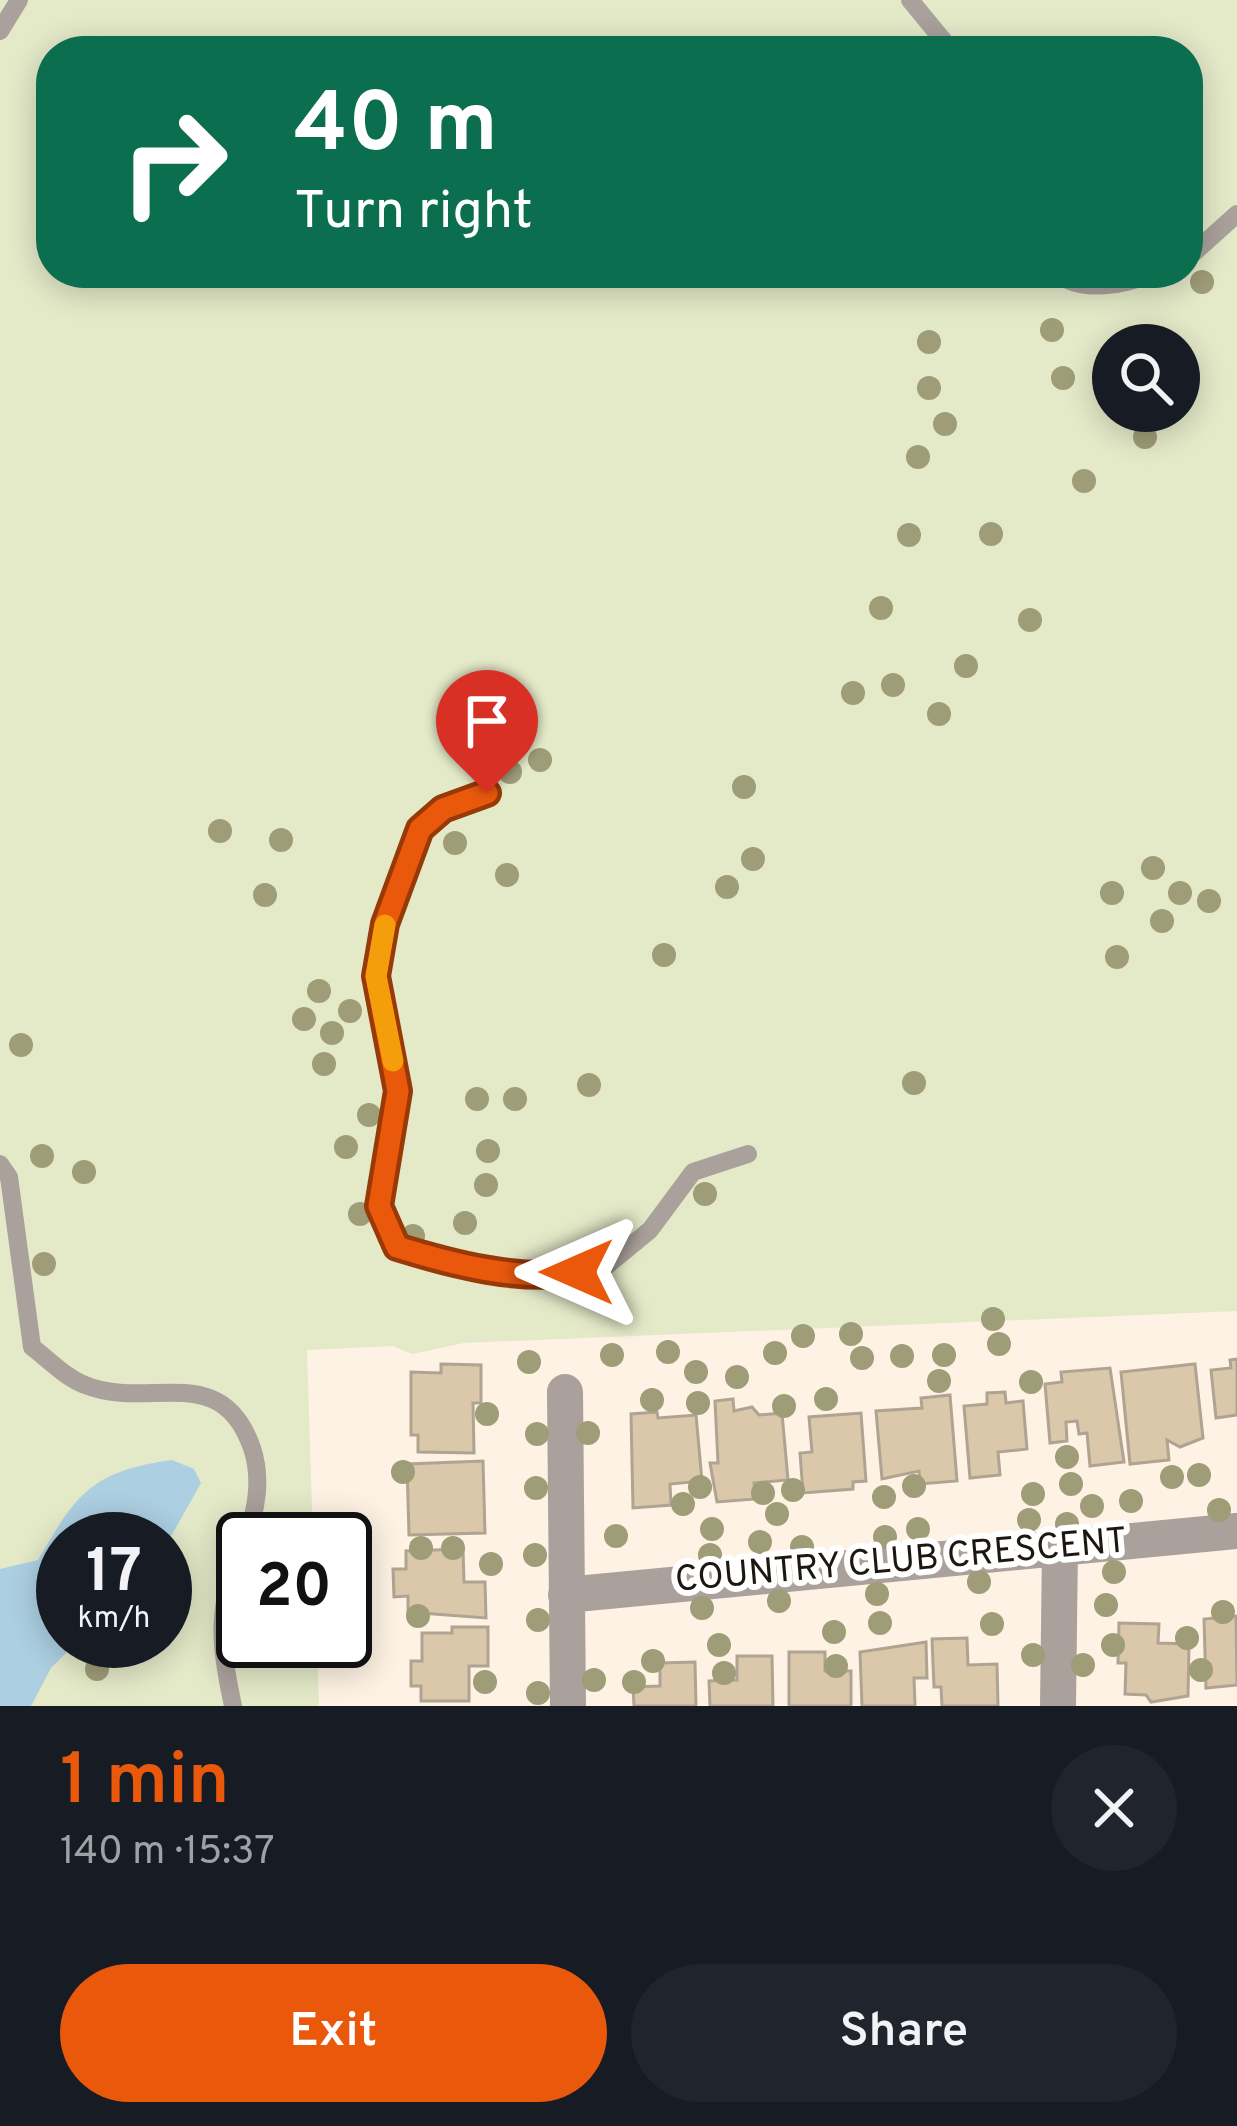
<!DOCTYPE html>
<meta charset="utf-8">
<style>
:root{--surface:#171b24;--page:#20242c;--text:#f1f3f6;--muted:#9ea1a6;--accent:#ea580c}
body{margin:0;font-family:Overpass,sans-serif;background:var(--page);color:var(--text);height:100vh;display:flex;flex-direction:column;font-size:45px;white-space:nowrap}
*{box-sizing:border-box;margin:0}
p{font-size:39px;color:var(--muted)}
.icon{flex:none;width:66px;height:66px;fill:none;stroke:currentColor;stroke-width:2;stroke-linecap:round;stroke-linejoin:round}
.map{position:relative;height:1706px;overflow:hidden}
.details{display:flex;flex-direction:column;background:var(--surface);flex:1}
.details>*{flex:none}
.hud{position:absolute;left:36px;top:36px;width:1167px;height:252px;border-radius:48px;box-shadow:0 6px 30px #0003;background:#0b6e4f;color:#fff;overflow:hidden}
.fabs{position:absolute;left:1092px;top:324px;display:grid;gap:24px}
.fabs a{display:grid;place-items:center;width:108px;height:108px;border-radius:50%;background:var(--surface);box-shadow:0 6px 30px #0003;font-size:60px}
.speed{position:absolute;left:36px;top:1512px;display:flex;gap:24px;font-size:60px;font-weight:700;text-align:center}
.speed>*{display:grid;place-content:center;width:156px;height:156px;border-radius:50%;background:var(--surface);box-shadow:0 6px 30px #0003;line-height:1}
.speed small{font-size:30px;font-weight:400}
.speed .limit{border:6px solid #111;border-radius:18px;background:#fff;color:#111}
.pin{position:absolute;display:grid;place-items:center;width:102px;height:102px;color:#fff;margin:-123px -51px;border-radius:50% 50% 50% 0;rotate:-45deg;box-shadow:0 0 12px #0007}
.pin .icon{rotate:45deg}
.me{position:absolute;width:132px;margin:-66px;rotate:270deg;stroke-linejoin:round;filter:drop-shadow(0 0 9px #0008)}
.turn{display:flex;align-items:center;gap:42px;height:252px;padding:0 60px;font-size:54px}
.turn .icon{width:156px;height:156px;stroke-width:2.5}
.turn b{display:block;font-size:84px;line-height:102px}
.round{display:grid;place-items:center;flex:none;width:126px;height:126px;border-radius:63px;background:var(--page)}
.head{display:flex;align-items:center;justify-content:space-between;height:204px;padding:0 60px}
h1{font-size:72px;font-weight:600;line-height:90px;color:var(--accent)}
.cta{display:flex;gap:24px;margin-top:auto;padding:24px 60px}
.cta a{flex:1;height:138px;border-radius:72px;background:var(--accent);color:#fff;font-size:48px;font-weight:600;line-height:138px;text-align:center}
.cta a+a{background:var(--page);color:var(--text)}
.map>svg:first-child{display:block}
</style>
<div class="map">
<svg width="1237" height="1706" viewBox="0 0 1237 1706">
<rect width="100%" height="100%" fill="#fef2e4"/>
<!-- green -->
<path fill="#e4e9c8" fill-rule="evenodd" d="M0,0H1237V1311L464,1343L412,1354L393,1346L307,1350L313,1539H243V1641H317L319,1706H0ZM51,51H1188V273H51ZM1113,345H1179V411H1113ZM63,1539H165V1641H63Z"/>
<!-- water -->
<path fill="#accfe2" d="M172,1460L194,1469L201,1483L165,1547V1539H63V1641H78L51,1668L31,1706H0V1569L38,1560C76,1495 91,1471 172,1460Z"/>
<!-- building -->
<path fill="#dbc7a9" stroke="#afa492" stroke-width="3" d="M1237,1359V1415L1216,1418L1211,1370L1231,1368L1230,1360Z
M441,1364L481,1365V1403H473L474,1453L418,1452V1435H411V1372L441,1373Z
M1195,1364L1203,1438L1180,1447L1167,1440L1169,1460L1130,1464L1121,1372Z
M1110,1368L1124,1462L1090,1466L1087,1433L1079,1434L1077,1421L1066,1422L1067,1441L1050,1443L1045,1384L1062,1382L1061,1372Z
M1005,1392L1006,1403L1023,1401L1027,1449L998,1452L1000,1475L970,1478L964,1406L987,1404V1393Z
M950,1395L957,1481L920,1484L919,1471L882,1479L876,1411L922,1408L921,1398Z
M733,1399L734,1411L752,1407L759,1415L782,1413L788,1480L754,1483L756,1499L717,1502L710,1463H718L715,1401Z
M657,1412L658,1418L696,1415L702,1481L670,1484L671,1505L633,1508L631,1414Z
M861,1413L866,1481L853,1482V1489L803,1493L800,1453L812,1452L809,1417Z
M483,1461L485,1533L409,1535L407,1464Z
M463,1549L464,1582H485L486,1618L408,1612V1596L394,1597L393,1569H406V1551Z
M1236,1616L1237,1685L1206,1688L1204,1619Z
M1119,1623L1159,1624L1158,1643L1189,1644L1188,1696L1151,1702L1146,1695L1125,1694L1126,1663H1118Z
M452,1627H488V1666H469V1701H421V1686H411V1661H422V1633H452Z
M967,1638L968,1665L997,1664L998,1706H942L941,1687H934L932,1639Z
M926,1642L927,1678H914L915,1706H862L860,1652Z
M789,1652H825V1671H851V1706H789Z
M737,1656H772L773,1706H710L709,1681L737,1680Z
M695,1662L696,1706H634L633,1687L660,1686V1663Z"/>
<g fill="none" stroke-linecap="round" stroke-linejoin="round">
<!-- lane -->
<path stroke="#aaa09c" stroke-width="18" d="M910,0L952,51
M0,31L19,0
M1188,258L1237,214
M1057,273C1082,294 1126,285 1153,273
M487,793L443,809L420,829L385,924L376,976L398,1091L379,1206L397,1247L434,1259L550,1277L605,1267L650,1230L693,1172L748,1154
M0,1164L9,1177L32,1347C48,1359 66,1378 85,1385C149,1411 221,1359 252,1448C262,1478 257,1511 245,1539
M233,1706C219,1639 216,1608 243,1544"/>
<!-- street -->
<path stroke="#aaa09c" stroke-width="36" d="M565,1392L568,1706
M566,1595L1237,1531
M1058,1706L1060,1547"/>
</g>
<!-- trees -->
<g fill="#9f9c78">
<circle cx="1202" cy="282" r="12"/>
<circle cx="1052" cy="330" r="12"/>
<circle cx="929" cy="342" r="12"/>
<circle cx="1063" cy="378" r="12"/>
<circle cx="929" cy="388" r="12"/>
<circle cx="945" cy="424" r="12"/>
<circle cx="1145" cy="437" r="12"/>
<circle cx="918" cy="457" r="12"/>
<circle cx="1084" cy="481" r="12"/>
<circle cx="991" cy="534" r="12"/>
<circle cx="909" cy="535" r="12"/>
<circle cx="881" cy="608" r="12"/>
<circle cx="1030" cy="620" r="12"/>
<circle cx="966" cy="666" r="12"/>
<circle cx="893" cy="685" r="12"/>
<circle cx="853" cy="693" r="12"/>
<circle cx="939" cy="714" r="12"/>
<circle cx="540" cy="760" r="12"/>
<circle cx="510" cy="772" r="12"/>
<circle cx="744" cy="787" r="12"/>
<circle cx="220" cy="831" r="12"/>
<circle cx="281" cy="840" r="12"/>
<circle cx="455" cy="843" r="12"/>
<circle cx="753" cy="859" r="12"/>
<circle cx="1153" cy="868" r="12"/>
<circle cx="507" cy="875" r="12"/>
<circle cx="727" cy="887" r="12"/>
<circle cx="1112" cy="893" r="12"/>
<circle cx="1180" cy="893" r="12"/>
<circle cx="265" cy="895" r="12"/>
<circle cx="1209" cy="901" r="12"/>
<circle cx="1162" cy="921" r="12"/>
<circle cx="664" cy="955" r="12"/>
<circle cx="1117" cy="957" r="12"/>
<circle cx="319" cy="991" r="12"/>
<circle cx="350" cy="1011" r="12"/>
<circle cx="304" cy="1019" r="12"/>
<circle cx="332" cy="1033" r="12"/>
<circle cx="21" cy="1045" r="12"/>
<circle cx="324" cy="1064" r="12"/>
<circle cx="914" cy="1083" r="12"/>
<circle cx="589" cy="1085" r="12"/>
<circle cx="477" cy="1099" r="12"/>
<circle cx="515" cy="1099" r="12"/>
<circle cx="369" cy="1115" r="12"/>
<circle cx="346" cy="1147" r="12"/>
<circle cx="488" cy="1151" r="12"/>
<circle cx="42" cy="1156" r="12"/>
<circle cx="84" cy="1172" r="12"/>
<circle cx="486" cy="1185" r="12"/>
<circle cx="705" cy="1194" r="12"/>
<circle cx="360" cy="1214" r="12"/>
<circle cx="465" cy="1223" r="12"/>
<circle cx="413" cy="1236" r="12"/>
<circle cx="44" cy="1264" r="12"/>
<circle cx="993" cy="1319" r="12"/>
<circle cx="851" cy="1334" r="12"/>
<circle cx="803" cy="1336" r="12"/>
<circle cx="999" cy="1344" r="12"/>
<circle cx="668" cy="1352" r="12"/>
<circle cx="775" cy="1353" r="12"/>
<circle cx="612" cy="1355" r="12"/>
<circle cx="944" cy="1355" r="12"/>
<circle cx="902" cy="1356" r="12"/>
<circle cx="862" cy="1358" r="12"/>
<circle cx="529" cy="1362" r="12"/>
<circle cx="696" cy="1372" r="12"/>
<circle cx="737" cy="1377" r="12"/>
<circle cx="939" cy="1381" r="12"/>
<circle cx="1031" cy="1382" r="12"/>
<circle cx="826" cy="1399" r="12"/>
<circle cx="652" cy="1400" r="12"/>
<circle cx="698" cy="1403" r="12"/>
<circle cx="784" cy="1406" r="12"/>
<circle cx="487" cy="1414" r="12"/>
<circle cx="588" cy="1433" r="12"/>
<circle cx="537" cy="1434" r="12"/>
<circle cx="1067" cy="1457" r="12"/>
<circle cx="403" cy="1472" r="12"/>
<circle cx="1199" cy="1475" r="12"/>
<circle cx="1172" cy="1477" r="12"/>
<circle cx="1071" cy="1484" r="12"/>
<circle cx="914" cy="1486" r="12"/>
<circle cx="700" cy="1487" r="12"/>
<circle cx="536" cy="1488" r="12"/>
<circle cx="793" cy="1490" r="12"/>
<circle cx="763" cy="1493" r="12"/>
<circle cx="1033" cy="1494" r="12"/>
<circle cx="884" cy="1497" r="12"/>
<circle cx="1131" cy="1501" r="12"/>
<circle cx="683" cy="1504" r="12"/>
<circle cx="1092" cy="1506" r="12"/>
<circle cx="1219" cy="1510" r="12"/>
<circle cx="777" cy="1514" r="12"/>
<circle cx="1029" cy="1520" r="12"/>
<circle cx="1067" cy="1524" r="12"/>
<circle cx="712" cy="1529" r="12"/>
<circle cx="918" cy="1529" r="12"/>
<circle cx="616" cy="1536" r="12"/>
<circle cx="885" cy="1537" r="12"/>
<circle cx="760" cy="1542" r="12"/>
<circle cx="802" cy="1547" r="12"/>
<circle cx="421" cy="1548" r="12"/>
<circle cx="453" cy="1548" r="12"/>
<circle cx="535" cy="1555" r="12"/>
<circle cx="710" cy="1555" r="12"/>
<circle cx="491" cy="1564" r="12"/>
<circle cx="1114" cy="1572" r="12"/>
<circle cx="979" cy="1582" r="12"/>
<circle cx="877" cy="1594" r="12"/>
<circle cx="779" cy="1601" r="12"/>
<circle cx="1106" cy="1605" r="12"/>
<circle cx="702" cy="1608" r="12"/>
<circle cx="1223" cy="1612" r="12"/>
<circle cx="418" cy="1616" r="12"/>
<circle cx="538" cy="1620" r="12"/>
<circle cx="880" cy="1623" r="12"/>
<circle cx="992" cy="1624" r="12"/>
<circle cx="834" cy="1632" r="12"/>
<circle cx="1187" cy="1638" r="12"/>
<circle cx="719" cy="1645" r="12"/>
<circle cx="1113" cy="1645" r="12"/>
<circle cx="1033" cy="1655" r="12"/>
<circle cx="653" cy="1661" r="12"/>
<circle cx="1083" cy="1665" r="12"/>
<circle cx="836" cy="1666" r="12"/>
<circle cx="97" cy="1669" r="12"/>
<circle cx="1201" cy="1670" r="12"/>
<circle cx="724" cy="1673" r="12"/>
<circle cx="594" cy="1680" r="12"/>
<circle cx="485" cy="1682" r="12"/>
<circle cx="634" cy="1682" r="12"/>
<circle cx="538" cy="1693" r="12"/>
</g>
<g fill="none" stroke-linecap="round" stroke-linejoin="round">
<defs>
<path id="route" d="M487,793L443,809L420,829L385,924L376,976L398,1091L379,1206L397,1247C452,1264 520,1282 577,1272"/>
</defs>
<!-- route casing -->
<use href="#route" stroke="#983908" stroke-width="30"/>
<!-- route -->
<use href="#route" stroke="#ea580c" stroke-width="21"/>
<!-- slow -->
<path stroke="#f59e0b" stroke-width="21" d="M385,925L376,976L393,1061"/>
</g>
<g text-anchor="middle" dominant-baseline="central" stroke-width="12" stroke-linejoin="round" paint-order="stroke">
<!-- street labels -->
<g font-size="36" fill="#1c1711" stroke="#fff">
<text transform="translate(901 1562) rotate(-5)">COUNTRY CLUB CRESCENT</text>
</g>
</g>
</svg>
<div class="fabs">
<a><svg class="icon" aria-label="search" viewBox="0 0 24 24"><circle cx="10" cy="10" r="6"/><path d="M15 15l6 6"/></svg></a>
</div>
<div class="speed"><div>17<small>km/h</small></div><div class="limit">20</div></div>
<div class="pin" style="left:487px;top:793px;background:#d93025"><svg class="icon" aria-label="arrive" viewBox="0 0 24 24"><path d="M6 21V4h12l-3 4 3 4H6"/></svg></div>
<svg class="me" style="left:577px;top:1272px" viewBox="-20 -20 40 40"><path d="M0-17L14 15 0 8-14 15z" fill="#ea580c" stroke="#fff" stroke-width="4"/></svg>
<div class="hud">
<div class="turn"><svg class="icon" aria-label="right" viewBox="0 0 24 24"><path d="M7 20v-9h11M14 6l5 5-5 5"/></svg><div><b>40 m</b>Turn right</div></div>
</div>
</div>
<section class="details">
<div class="head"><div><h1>1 min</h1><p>140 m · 15:37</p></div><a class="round"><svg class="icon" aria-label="close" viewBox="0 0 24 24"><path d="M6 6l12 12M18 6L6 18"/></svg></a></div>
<div class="cta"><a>Exit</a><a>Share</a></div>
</section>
